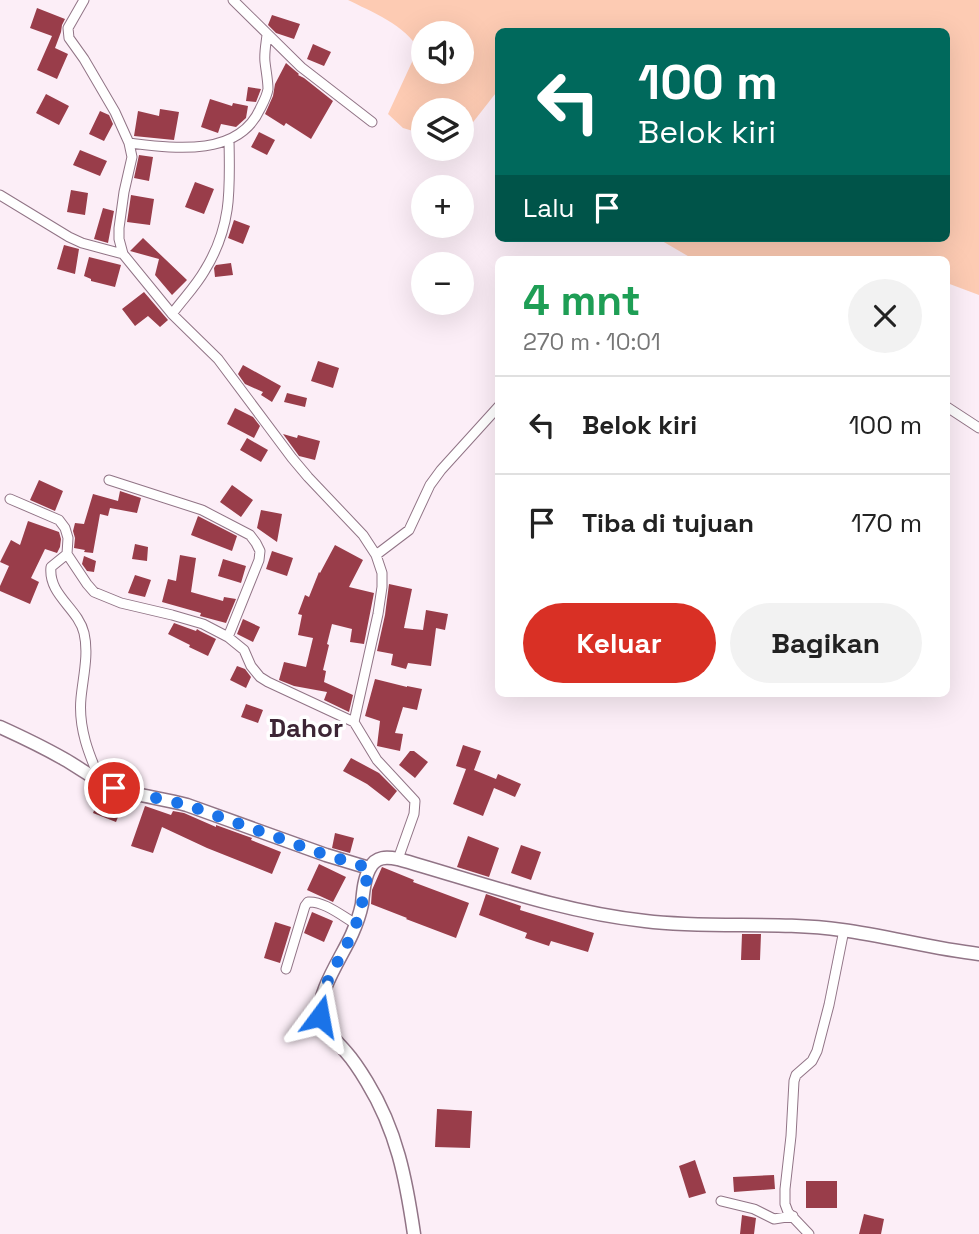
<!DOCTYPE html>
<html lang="id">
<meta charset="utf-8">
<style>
:root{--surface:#fff;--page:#f2f2f2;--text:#222;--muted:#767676;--line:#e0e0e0;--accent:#d93025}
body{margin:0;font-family:"Space Grotesk",sans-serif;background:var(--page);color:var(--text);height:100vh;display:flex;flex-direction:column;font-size:26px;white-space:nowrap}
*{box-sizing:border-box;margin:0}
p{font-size:23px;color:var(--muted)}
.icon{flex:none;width:38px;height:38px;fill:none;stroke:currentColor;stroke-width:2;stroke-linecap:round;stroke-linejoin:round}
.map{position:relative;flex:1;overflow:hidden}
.panel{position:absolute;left:495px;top:256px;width:455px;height:441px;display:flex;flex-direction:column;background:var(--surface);border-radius:10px;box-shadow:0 7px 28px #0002}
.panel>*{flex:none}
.top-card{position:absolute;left:495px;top:28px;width:455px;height:214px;border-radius:10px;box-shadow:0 7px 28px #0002;background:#00695c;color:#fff;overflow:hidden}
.controls{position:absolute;left:411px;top:21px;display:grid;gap:14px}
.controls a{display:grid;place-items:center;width:63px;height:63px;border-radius:50%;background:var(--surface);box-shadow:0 7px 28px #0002;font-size:35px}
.pin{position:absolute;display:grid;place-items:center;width:60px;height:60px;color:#fff;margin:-30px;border:4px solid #fff;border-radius:50%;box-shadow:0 2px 7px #0007}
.me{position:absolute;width:77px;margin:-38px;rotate:13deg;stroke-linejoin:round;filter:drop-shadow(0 0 5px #0008)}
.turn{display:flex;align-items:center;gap:24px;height:147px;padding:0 28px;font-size:32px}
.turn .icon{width:91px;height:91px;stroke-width:2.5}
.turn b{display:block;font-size:49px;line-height:60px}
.then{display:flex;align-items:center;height:66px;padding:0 28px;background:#0003;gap:14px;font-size:26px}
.round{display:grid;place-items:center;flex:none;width:74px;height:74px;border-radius:37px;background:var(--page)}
.summary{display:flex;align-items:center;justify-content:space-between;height:119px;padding:0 28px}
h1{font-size:42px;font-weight:700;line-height:52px;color:#1e9e55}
.primary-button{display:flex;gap:14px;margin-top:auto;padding:14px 28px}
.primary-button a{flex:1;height:80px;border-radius:42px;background:var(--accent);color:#fff;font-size:28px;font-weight:700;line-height:80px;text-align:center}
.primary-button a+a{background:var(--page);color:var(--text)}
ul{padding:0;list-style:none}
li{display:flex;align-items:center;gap:21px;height:98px;padding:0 28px;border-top:2px solid var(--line)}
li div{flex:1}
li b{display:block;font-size:26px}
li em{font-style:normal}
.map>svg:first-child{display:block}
</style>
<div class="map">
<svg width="979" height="1234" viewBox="0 0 979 1234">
<rect width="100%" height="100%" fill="#fceef7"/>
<!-- green -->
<path fill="#fdcbb3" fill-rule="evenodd" d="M348,0H979V295L947,283V259H806L799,257L798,259H693L657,238H947V32H499V89L463,135L462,110H424L423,134L403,128L388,114L418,49C407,26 370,11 348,0ZM424,33H462V72H424Z"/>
<!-- building -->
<path fill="#993d4a" d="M37,8L65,19L62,25L61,32L55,48L68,54L57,79L37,70L52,36L30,28Z
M272,15L300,24L294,39L276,33L268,25Z
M313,44L331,52L324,66L307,59Z
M286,63L299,74L298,75L304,78L333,101L311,139L286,123L284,126L265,114L273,96L275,84Z
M248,87L261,89L256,102L246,101Z
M46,94L69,106L59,125L36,113Z
M210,99L232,106L233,103L248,106L246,118L236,127L221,124L218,133L201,127Z
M160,109L179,112L174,140L134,136L138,111L159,116Z
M100,111L109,115L113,124L104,141L89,134Z
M259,132L275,140L267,155L251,147Z
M80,150L107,161L100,176L73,165Z
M139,155L153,157L149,181L134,178Z
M195,182L214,189L204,214L185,207Z
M71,190L88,193L85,215L67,212Z
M131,195L154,199L150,225L127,222Z
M103,208L114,211L108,243L94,239Z
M234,220L250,226L243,244L228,238Z
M143,238L187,280L172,295L155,275L159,259L130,251Z
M64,245L79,249L75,274L57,269Z
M89,257L121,265L115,287L91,281V279L84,276Z
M231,263L233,275L215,277L214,268L216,265Z
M144,292L168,320L160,327L148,316L135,326L122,309Z
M318,361L339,368L333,388L311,381Z
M243,365L281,386L272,402L261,395L263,392L245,384L238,374Z
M287,393L307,398L305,407L284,402Z
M235,408L253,417L260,426L254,438L227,424Z
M283,434L297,438L298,435L320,441L315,460L299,456Z
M247,438L268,450L261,462L240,450Z
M39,480L63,491L55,511L30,500Z
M232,485L253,500L241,517L220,502Z
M120,491L141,498L137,513L110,508L108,516L100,514L93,553L84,552L85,550L74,548L75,538L73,531L75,523L84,524L93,494L118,501Z
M261,510L282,514L277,542L257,528Z
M198,516L237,536L232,551L191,535Z
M28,521L59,532L61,539L60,547L57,553L45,549L31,578L39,582L30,604L0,591V586L9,566L0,562L11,540L20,545Z
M135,544L148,547L147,561L132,559Z
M335,545L363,560L349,587L374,593L364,644L350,642L352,629L332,624L327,644L329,645L323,670L326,671L324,682L353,695L349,712L324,700L327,692L294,686L279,680L284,662L306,667L313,638L298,635L302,615L298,614L305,595L309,597L319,572L320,573Z
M272,551L293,558L287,576L266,569Z
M180,555L196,558L191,592L223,601L224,597L236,599L226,623L200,616L201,613L162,602L168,579L176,581Z
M84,556L96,561L94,572L87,571L82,564Z
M223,559L246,566L241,583L218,576Z
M135,575L151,580L145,597L128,593Z
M389,584L412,589L404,628L423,630L426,610L448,614L445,630L436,628L431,666L408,663L406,669L391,665L393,654L377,651L385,615Z
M243,619L260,627L253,642L237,634Z
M174,623L196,631L197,629L200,631L216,639L208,656L189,647L190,645L168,634Z
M237,666L245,669L251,677L246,688L230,680Z
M375,679L407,687V686L422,689L417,710L403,707L395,733L403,734L400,751L377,746L380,721L365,716Z
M246,704L263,710L258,723L241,717Z
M463,745L481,751L474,770L496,779L498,774L521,784L515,797L494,788L483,816L453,804L466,769L456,766Z
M410,751H414L428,762L415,778L399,765Z
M351,758L379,773L397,791L389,801L367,784L343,771Z
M102,792L125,800L116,822L93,813Z
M145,806L171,815L173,811L184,813L216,827V825L238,833L252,838L251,840L281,852L272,874L207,848L162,827L153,853L131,846Z
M335,833L354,838L350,853L332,848Z
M468,836L499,848L489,877L457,867Z
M521,845L541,852L531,880L511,873Z
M319,864L346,877L333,902L307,890Z
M382,867L414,880L413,882L469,903L456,938L406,919L407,918L371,904L372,890Z
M486,894L521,906L520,910L594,933L588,952L551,941L549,946L525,938L527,933L479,915Z
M312,912L333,921L324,942L304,933Z
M275,922L291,927L280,963L264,958Z
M742,934H761L760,960H741Z
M437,1109L472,1111L470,1148L435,1147Z
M695,1160L706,1193L689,1198L679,1166Z
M774,1175L775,1189L734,1192L733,1177Z
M806,1181H837V1208H806Z
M864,1214L884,1219L881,1234H859Z
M742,1215L756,1218L754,1234H740Z"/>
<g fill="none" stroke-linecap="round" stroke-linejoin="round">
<defs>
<path id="street" d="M84,0L68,28L69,38L84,59L115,112L129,143L132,157L124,192L119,228V239L123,254L172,314L218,359L292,458L308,477L363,535L376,555L382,573V587L378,614L354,722L377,760L415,801L414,814L398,859
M233,0L301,67L372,122
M129,143C172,148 238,158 260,109C263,103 267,96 268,89C268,81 266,71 265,62C264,53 266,44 267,35
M0,195L69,237L82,243L123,254
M172,314C183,299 196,286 205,270C232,226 230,189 229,140
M947,407L979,428
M109,480L202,510L250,535L256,543L260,551L259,560L228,637
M10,499L59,520L65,528L68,538L67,554L87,584L94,592L121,603L172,615L203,624L228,637L244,650L251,666L260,677L268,682L354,722
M67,554L51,567C48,595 78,608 84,633C89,654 83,677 81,698C78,728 89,755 101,782
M376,555L409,530L430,485L441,470L499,406
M286,969L305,906L308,902C324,901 342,916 356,924
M721,1201L754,1209L774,1219L793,1216
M809,1234L788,1212L785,1204V1189L791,1136L794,1081L796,1075L812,1061L817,1051L829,1005L844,930"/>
<path id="secondary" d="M0,727C22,737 43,747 64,759C80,768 95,780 112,787C136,796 162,798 187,805L326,855L369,868
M414,1234C406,1179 397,1131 367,1082C361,1072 354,1061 346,1052C338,1042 324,1031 321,1018C314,996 343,955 352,934C356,925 360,914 362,904C363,893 364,878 370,868C376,856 387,857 398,859C479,882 561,912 645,921C711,929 777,921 842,930C888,936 933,949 979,954"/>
</defs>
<!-- street casing -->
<use href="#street" stroke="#917486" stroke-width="11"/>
<!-- secondary casing -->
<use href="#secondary" stroke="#917486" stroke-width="15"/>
<!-- street -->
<use href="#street" stroke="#fff" stroke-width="9"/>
<!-- secondary -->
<use href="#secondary" stroke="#fff" stroke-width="12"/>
</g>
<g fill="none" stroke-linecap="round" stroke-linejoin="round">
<!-- route -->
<path stroke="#1a73e8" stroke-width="12" stroke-dasharray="0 21.6" d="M114,788C138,795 163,799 187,805L326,855L369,868C365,885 363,904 357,921C349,948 316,989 320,1016"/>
</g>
<g text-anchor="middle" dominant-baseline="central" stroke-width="7" stroke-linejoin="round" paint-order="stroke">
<!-- quarter labels -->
<g font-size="26" font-weight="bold" fill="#3d2535" stroke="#fff">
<text x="306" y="728">Dahor</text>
</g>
</g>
</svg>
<div class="controls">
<a><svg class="icon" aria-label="sound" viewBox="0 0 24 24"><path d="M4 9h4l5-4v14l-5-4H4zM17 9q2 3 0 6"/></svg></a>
<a><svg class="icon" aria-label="layers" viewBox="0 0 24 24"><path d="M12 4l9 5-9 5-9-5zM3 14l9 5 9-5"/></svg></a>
<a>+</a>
<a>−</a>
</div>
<div class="pin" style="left:114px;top:788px;background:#d93025"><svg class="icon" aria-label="arrive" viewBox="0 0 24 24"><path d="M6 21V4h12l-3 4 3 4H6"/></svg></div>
<svg class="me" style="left:320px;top:1016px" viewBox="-20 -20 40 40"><path d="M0-17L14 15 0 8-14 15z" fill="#1a73e8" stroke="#fff" stroke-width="4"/></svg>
<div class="top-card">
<div class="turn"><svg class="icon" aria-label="left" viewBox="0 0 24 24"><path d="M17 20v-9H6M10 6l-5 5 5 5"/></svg><div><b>100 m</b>Belok kiri</div></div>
<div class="then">Lalu<svg class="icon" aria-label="arrive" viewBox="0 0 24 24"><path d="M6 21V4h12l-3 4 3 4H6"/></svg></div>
</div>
<section class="panel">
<div class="summary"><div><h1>4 mnt</h1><p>270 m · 10:01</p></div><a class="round"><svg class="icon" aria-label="close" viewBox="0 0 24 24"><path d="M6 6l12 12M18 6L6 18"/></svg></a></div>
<ul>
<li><svg class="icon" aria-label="left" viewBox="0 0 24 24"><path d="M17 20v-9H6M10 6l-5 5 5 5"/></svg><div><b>Belok kiri</b></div><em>100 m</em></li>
<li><svg class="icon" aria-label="arrive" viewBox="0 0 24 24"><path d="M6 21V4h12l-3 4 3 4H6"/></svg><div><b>Tiba di tujuan</b></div><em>170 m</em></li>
</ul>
<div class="primary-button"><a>Keluar</a><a>Bagikan</a></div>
</section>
</div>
